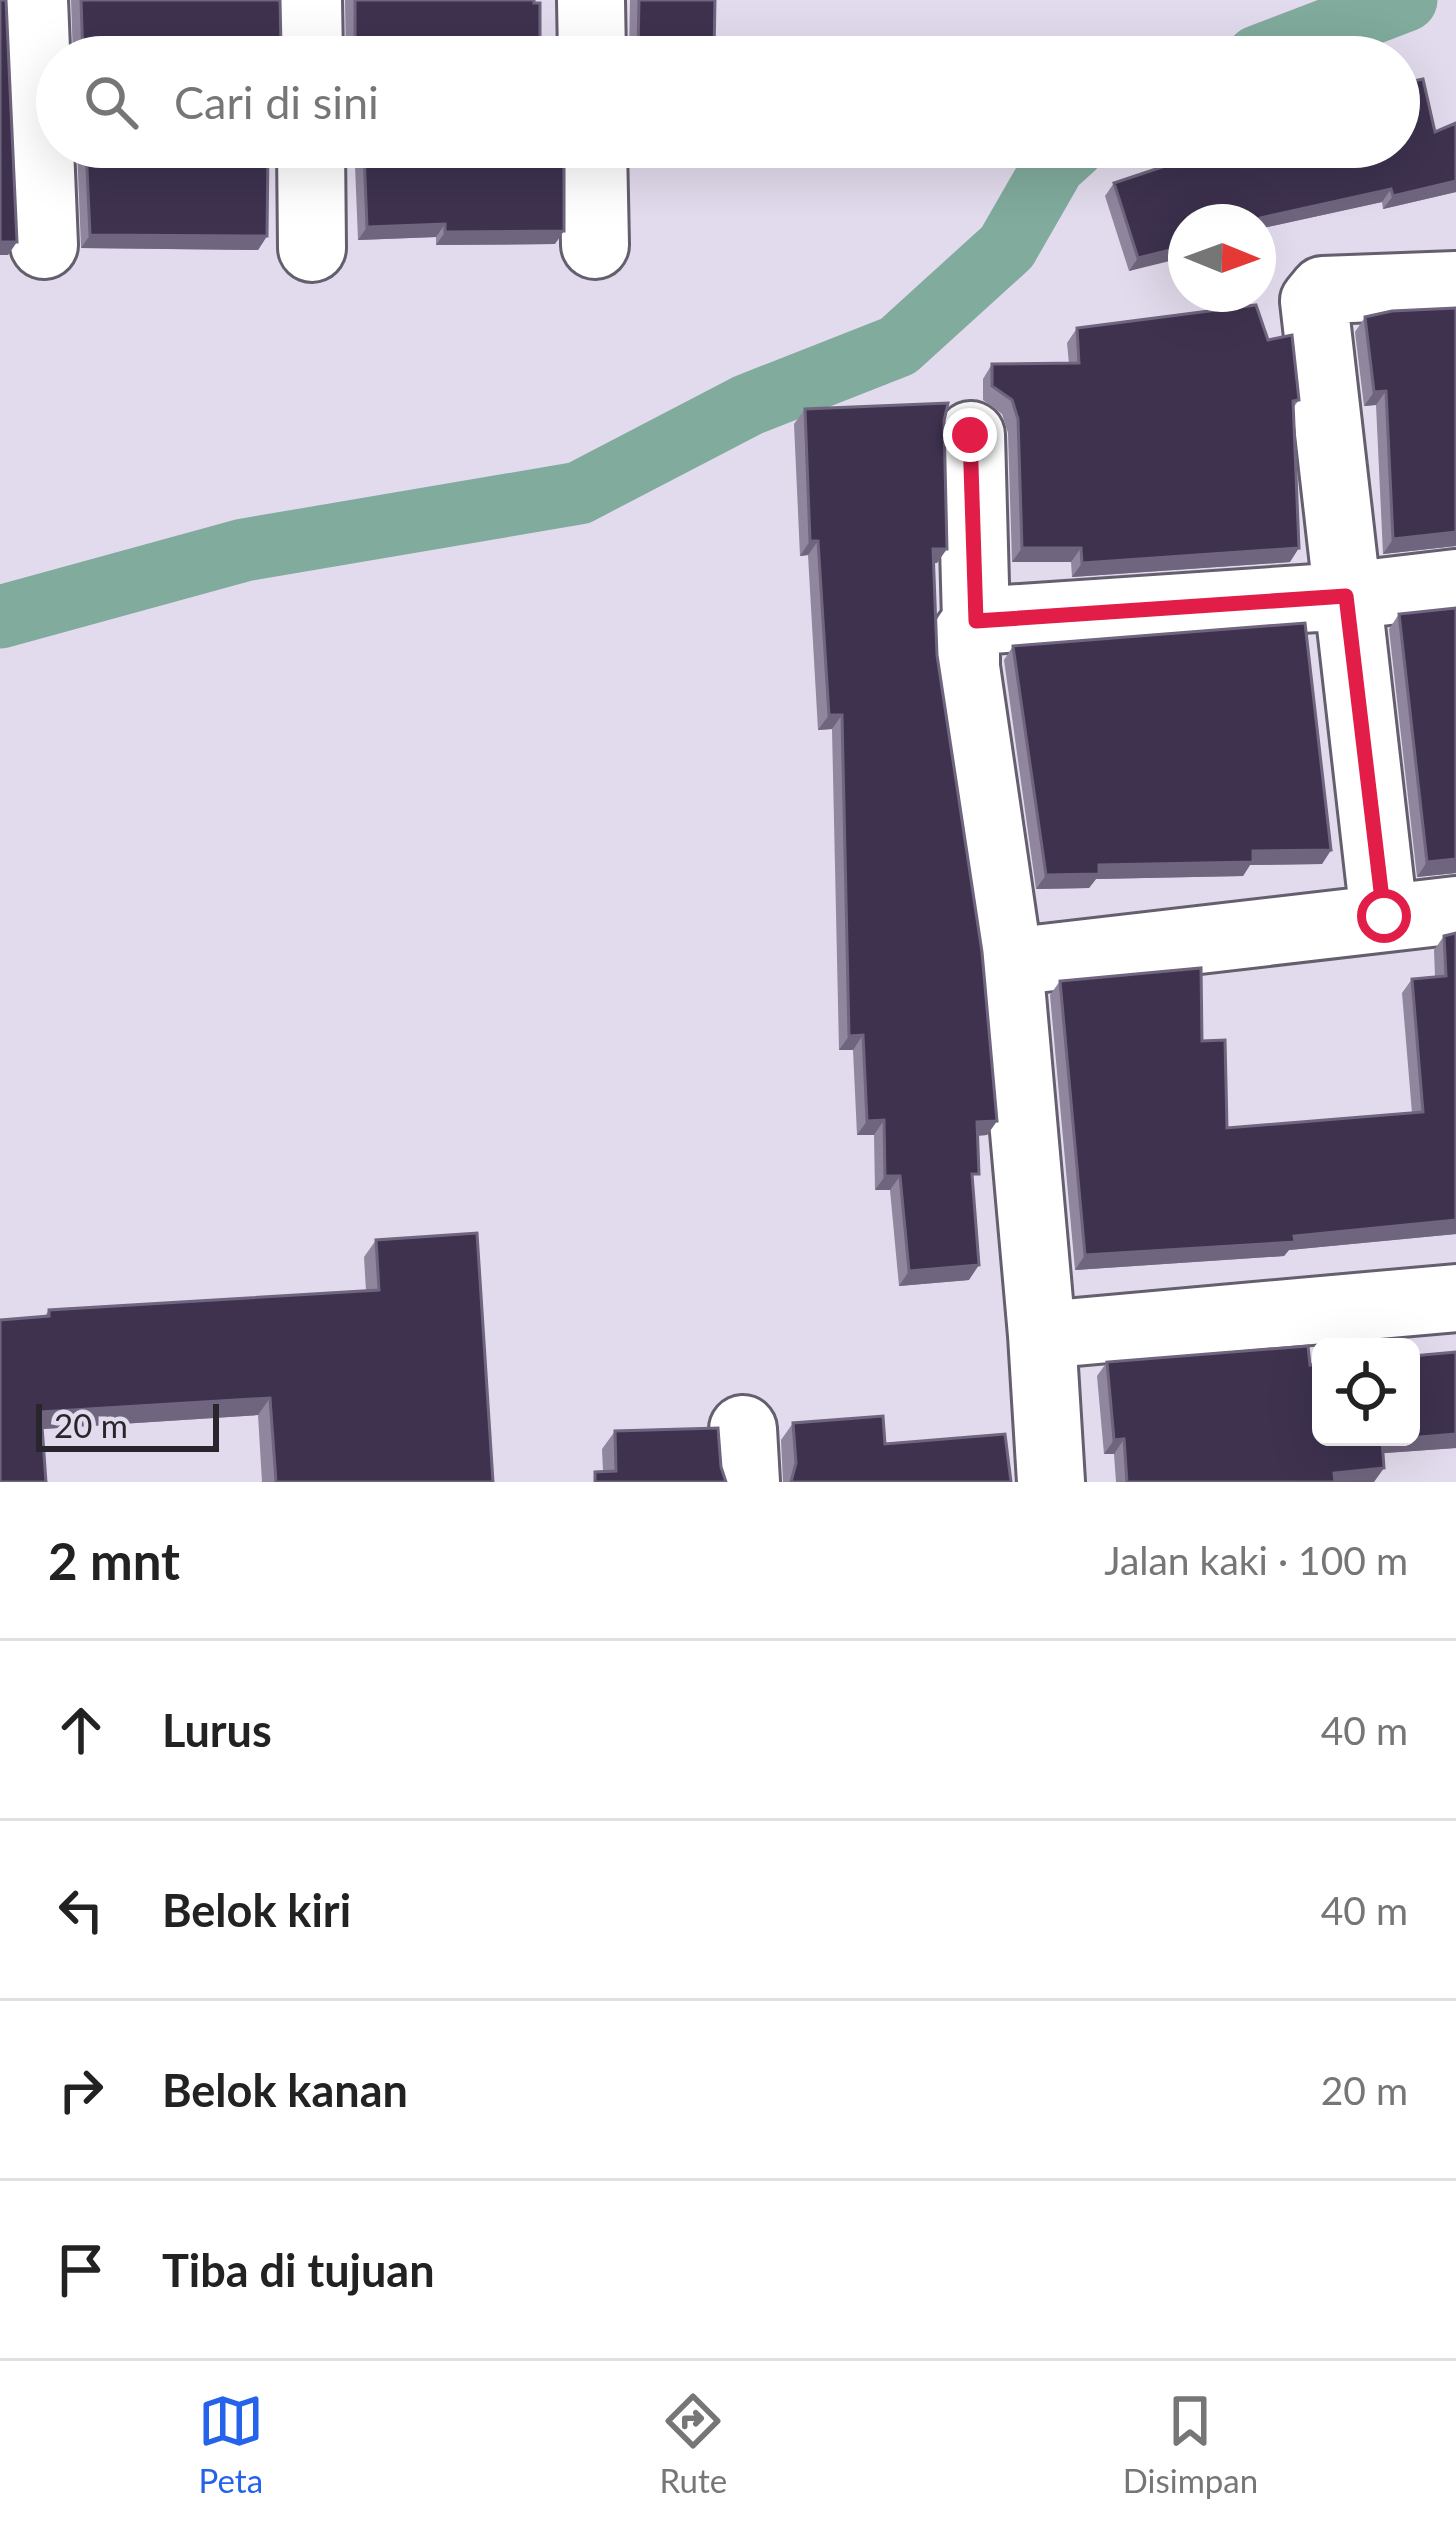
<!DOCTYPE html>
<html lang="id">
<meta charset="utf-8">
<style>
:root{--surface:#fff;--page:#f2f2f2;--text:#222;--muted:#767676;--line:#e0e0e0;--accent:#2563eb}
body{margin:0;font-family:Lato,sans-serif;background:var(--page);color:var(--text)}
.controls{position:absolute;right:36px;bottom:36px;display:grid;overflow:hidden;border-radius:18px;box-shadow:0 12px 48px #0002}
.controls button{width:108px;height:108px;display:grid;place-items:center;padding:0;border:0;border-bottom:3px solid var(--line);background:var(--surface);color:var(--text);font:60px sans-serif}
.compass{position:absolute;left:1168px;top:204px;width:108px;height:108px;border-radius:50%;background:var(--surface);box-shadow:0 12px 48px #0002;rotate:91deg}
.scale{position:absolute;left:36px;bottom:30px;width:183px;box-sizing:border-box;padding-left:12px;border:6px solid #28252c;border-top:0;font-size:33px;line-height:42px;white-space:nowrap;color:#28252c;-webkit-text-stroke:9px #e2dbed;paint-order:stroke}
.stop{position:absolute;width:36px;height:36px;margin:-27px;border:9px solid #e11d48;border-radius:50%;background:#fff}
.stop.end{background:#e11d48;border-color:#fff;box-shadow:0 3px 12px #0008}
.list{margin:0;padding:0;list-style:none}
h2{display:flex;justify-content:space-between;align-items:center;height:156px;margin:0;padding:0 48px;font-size:51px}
h2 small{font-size:39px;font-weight:400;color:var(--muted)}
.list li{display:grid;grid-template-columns:78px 1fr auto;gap:36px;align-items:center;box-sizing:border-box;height:180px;padding:0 48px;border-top:3px solid var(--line)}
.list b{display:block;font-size:45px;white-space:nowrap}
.list em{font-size:39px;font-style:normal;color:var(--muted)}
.icon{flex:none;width:66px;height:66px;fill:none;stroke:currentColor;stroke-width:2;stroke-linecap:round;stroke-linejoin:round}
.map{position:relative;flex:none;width:1456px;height:1482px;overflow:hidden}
.search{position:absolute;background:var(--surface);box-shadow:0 12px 48px #0002;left:36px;right:36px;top:36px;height:132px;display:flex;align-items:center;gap:30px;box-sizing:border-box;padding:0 42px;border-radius:66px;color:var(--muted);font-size:45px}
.sheet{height:876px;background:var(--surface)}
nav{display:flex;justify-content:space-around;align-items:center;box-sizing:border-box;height:168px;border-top:3px solid var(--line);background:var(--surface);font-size:33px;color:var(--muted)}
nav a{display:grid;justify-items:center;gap:6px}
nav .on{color:var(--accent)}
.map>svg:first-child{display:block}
</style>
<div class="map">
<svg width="1456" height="1482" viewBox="0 0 1456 1482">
<rect width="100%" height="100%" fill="#e2dbed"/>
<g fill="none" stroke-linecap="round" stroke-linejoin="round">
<path stroke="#80ab9d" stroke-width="63" d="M 1257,57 L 1406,0
M 0,617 L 244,550 L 579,493 L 748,405 L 898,346 L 1007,247 L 1054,165 L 1074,147"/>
<g stroke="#645e6d" stroke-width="72">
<path id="minor" d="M 34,0 L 44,245
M 308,0 L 309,57
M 591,0 L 592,57
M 311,147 L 312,248
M 593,147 L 595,245
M 971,435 L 976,621
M 1384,916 L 1314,301 L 1323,290 L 1456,285
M 1009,962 L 966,667 L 966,635 L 976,621 L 1346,596 L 1456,583
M 1042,1335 L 1456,1298
M 743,1429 L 746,1482
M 1051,1482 L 1042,1335 L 1009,962 L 1456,910"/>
</g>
<use href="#minor" stroke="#fff" stroke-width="66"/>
</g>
<path fill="#90869e" d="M 71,0 L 280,0 L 281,46 L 284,57 L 73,57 Z
M 345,0 L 534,0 L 540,57 L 346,57 Z
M 630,0 L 715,0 L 709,57 L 629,57 Z
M 1456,123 L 1456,192 L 1383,209 L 1382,202 L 1263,228 L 1129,271 L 1105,196 L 1114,183 L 1435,132 Z
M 77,147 L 283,147 L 274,163 L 268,163 L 267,236 L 258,250 L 81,248 Z
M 346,147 L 564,147 L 555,244 L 436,245 L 436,237 L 358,240 L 355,165 L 349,165 Z
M 1456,308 L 1456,546 L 1383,554 L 1376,405 L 1364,406 L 1355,332 L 1365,317 Z
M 1077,328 L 1268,340 L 1299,400 L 1293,408 L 1290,562 L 1072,577 L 1071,562 L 1012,562 L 1008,433 L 1002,414 L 983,400 L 983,379 L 992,364 L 1069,364 L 1067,343 Z
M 805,409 L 944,421 L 937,563 L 933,563 L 937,655 L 997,1121 L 987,1135 L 978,1136 L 972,1183 L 969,1280 L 899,1286 L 890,1190 L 875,1190 L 874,1135 L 857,1135 L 853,1050 L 839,1050 L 832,729 L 818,730 L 808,555 L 800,556 L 794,424 Z
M 1456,608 L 1456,873 L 1417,877 L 1389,629 L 1399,614 Z
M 1013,646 L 1331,850 L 1322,864 L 1250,865 L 1243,876 L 1096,879 L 1089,888 L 1036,889 L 1004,660 Z
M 1444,936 L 1456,1234 L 1289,1250 L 1284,1256 L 1075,1270 L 1050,995 L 1060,981 L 1202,1041 L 1227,1128 L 1412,1113 L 1402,993 L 1412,979 L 1435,977 L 1434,950 Z
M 376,1240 L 493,1482 L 262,1482 L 258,1415 L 42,1429 L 0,1482 L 45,1316 L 49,1310 L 366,1291 L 364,1257 Z
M 1107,1362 L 1310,1365 L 1456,1448 L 1383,1453 L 1374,1482 L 1116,1482 L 1114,1454 L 1104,1454 L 1097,1376 Z
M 793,1423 L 885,1444 L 1011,1482 L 783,1482 L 781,1440 Z
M 615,1431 L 721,1467 L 603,1471 L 602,1449 Z"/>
<path fill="#6f657e" d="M 638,49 L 714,50 L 709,57 L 632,57 Z
M 268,149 L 283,150 L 274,163 L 259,162 Z
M 358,152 L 364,152 L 355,165 L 349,165 Z
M 1456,181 L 1456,192 L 1383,209 L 1393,196 Z
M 1391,189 L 1382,202 L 1263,228 L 1258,235 L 1258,222 L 1260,218 Z
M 445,224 L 436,237 L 358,240 L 367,227 Z
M 564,231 L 555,244 L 436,245 L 445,232 Z
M 90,235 L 267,236 L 258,250 L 81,248 Z
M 0,242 L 17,242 L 8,255 L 0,255 Z
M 1186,246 L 1186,257 L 1129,271 L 1138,258 Z
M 1386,391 L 1376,405 L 1364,406 L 1374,392 Z
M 1456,532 L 1456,546 L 1383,554 L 1393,539 Z
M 810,541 L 818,541 L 808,555 L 800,556 Z
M 1022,548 L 1081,548 L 1071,562 L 1012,562 Z
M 1299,548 L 1290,562 L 1072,577 L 1082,563 Z
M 933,549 L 947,549 L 937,563 L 922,564 Z
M 829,715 L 842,715 L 832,729 L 818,730 Z
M 1331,850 L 1322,864 L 1250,865 L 1243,876 L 1096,879 L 1089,888 L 1036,889 L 1046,875 L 1099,865 L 1253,851 Z
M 1456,859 L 1456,873 L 1417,877 L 1427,862 Z
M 863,1035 L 853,1050 L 839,1050 L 849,1036 Z
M 884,1120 L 874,1135 L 857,1135 L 867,1121 Z
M 997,1121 L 987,1135 L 967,1136 L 977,1122 Z
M 885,1176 L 900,1176 L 890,1190 L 875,1190 Z
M 1456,1220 L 1456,1234 L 1289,1250 L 1284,1256 L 1075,1270 L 1085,1255 Z
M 979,1265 L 969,1280 L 899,1286 L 909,1271 Z
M 270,1398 L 258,1415 L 28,1430 L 41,1412 Z
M 1456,1434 L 1456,1448 L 1372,1454 L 1382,1440 Z
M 1124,1439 L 1114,1454 L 1104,1454 L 1114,1440 Z
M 1384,1468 L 1374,1482 L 1328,1482 L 1334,1473 Z"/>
<path fill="#3e324f" stroke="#6f657e" stroke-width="3" d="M 0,0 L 6,0 L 17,242 L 0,242 Z
M 81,0 L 280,0 L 281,46 L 284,57 L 83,57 Z
M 355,0 L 534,0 L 534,3 L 540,3 L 540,57 L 352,57 L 355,44 Z
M 639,0 L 715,0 L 714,50 L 638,49 Z
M 1423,79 L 1435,132 L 1456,123 L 1456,181 L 1393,196 L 1391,189 L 1260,218 L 1263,227 L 1258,229 L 1258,222 L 1186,222 L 1186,246 L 1138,258 L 1114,183 L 1222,147 L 1399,147 L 1399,84 Z
M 86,147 L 283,147 L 283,150 L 268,149 L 267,236 L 90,235 Z
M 357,147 L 564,147 L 564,231 L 445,232 L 445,224 L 367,227 L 364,152 L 358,152 Z
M 1256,305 L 1268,340 L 1292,335 L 1299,400 L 1293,401 L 1299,548 L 1082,563 L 1081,548 L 1022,548 L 1018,419 L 1012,400 L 992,386 L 992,364 L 1079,363 L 1077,328 Z
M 1456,308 L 1456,532 L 1393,539 L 1386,391 L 1374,392 L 1365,317 L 1392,311 Z
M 948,403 L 944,421 L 947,549 L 933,549 L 937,655 L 982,952 L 997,1121 L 977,1122 L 979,1174 L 972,1174 L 979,1265 L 909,1271 L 900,1176 L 885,1176 L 884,1120 L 867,1121 L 863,1035 L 849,1036 L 842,715 L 829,715 L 818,541 L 810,541 L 805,409 Z
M 1456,608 L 1456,859 L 1427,862 L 1399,614 Z
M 1305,623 L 1331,850 L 1253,851 L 1253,862 L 1099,865 L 1099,874 L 1046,875 L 1013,646 Z
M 1456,933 L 1456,1220 L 1294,1236 L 1295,1242 L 1085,1255 L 1060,981 L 1201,968 L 1202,1041 L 1225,1040 L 1227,1128 L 1423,1112 L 1412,979 L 1446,976 L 1444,936 Z
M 477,1233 L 493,1482 L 276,1482 L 270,1398 L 41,1412 L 46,1482 L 0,1482 L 0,1320 L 49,1316 L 49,1310 L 379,1290 L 376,1240 Z
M 1308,1346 L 1310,1365 L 1321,1364 L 1321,1437 L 1411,1437 L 1411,1356 L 1456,1352 L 1456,1434 L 1382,1440 L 1384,1468 L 1334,1473 L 1335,1482 L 1127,1482 L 1124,1439 L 1114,1440 L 1107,1362 Z
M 883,1416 L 885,1444 L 1005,1434 L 1011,1482 L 791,1482 L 796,1463 L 793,1423 Z
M 718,1428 L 721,1467 L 726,1482 L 595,1482 L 595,1472 L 616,1471 L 615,1431 Z"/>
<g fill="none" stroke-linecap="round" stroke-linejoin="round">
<path stroke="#e11d48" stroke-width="15" d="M 970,435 L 976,621 L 1346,596 L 1384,916"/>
</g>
</svg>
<div class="controls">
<button><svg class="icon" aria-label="locate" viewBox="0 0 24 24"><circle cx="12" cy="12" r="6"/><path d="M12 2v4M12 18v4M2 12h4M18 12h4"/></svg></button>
</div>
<svg class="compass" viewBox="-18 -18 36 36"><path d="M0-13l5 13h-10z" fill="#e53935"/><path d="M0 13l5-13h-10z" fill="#767676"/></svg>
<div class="scale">20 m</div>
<div class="stop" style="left:1384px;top:916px"></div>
<div class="stop end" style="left:970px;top:435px"></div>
<div class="search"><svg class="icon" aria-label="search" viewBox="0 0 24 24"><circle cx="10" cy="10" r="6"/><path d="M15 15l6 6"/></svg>Cari di sini</div>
</div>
<section class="sheet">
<h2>2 mnt<small>Jalan kaki · 100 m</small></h2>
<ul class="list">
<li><svg class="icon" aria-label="ahead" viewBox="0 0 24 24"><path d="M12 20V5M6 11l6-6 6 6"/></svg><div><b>Lurus</b></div><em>40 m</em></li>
<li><svg class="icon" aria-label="left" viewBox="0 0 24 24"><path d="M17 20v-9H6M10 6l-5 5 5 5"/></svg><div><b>Belok kiri</b></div><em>40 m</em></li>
<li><svg class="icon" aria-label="right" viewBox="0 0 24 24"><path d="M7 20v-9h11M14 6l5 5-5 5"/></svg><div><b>Belok kanan</b></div><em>20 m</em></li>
<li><svg class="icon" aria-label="arrive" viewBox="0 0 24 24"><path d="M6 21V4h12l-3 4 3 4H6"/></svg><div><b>Tiba di tujuan</b></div></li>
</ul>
</section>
<nav>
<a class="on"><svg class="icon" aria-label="map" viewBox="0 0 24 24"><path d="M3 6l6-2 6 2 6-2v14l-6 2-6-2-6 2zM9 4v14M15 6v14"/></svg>Peta</a>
<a><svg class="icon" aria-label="directions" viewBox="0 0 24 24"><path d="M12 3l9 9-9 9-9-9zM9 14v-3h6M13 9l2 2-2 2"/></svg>Rute</a>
<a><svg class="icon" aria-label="saved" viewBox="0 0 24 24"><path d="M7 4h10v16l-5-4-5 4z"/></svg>Disimpan</a>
</nav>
